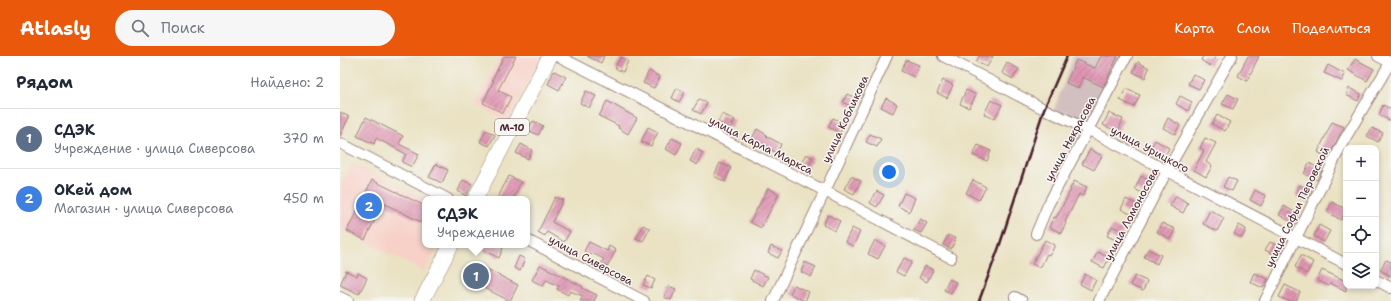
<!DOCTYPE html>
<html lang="ru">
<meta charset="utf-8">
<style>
:root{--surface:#fff;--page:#f6f6f7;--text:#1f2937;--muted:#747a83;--line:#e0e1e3;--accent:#ea580c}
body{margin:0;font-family:"Shantell Sans",sans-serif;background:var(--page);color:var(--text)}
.controls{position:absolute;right:12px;bottom:12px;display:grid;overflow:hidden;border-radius:8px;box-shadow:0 2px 6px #0003}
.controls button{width:36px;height:36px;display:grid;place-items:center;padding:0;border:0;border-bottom:1px solid var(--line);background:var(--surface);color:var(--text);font:20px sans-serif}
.you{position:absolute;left:549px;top:116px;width:14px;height:14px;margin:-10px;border:3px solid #fff;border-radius:50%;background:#1a73e8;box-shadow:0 0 0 6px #1a73e833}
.badge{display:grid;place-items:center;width:26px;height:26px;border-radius:50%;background:var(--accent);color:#fff;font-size:13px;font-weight:700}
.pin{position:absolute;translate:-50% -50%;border:2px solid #fff;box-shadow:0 1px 4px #0006}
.popup{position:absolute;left:82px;top:140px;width:108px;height:52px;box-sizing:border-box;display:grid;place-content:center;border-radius:8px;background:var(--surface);filter:drop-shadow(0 1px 3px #0005);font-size:13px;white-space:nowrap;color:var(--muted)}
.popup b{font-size:15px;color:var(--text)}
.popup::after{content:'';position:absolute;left:50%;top:100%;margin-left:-8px;border:8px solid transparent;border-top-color:var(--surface)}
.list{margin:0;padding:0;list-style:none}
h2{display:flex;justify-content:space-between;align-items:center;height:52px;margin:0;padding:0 16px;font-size:17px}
h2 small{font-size:13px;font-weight:400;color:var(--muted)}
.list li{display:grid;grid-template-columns:26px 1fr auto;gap:12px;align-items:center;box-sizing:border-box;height:60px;padding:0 16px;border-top:1px solid var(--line)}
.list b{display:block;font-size:15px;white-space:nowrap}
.list p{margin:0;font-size:13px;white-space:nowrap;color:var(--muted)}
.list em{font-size:13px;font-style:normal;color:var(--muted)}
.icon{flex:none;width:22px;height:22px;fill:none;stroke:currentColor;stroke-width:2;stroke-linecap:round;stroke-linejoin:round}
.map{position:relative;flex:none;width:1051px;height:245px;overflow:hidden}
header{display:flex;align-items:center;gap:24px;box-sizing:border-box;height:56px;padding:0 20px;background:var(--accent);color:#fff}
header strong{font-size:19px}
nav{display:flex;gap:22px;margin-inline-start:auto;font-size:14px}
.search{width:280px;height:36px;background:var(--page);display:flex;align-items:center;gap:10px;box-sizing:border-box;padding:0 14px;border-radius:22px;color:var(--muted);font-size:15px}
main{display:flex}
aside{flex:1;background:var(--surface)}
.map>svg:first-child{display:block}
</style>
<header>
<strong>Atlasly</strong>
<div class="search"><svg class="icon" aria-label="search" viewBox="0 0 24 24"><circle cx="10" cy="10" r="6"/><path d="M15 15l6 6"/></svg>Поиск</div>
<nav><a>Карта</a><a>Слои</a><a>Поделиться</a></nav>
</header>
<main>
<aside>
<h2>Рядом<small>Найдено: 2</small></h2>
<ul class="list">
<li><span class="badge" style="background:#5c6f8a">1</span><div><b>СДЭК</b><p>Учреждение · улица Сиверсова</p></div><em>370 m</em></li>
<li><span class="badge" style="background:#3f7fe0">2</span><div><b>ОКей дом</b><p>Магазин · улица Сиверсова</p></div><em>450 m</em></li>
</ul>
</aside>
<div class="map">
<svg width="1051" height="245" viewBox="0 0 1051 245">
<defs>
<pattern id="building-hatch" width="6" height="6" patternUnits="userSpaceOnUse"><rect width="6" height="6" fill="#df94b2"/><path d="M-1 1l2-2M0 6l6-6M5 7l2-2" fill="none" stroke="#b77891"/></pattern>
</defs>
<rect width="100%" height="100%" fill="#f6f6f2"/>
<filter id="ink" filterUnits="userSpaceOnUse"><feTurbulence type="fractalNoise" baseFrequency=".025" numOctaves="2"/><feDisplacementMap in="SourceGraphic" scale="8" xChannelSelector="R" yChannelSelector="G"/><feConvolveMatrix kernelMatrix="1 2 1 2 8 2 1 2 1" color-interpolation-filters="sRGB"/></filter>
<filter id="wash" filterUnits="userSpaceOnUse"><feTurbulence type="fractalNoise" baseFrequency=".012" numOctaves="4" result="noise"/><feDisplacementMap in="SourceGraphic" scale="16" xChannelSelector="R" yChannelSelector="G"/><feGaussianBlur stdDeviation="0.9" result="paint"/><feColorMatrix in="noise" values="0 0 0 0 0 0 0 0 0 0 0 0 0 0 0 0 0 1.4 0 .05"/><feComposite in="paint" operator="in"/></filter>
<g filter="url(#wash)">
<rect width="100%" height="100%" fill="#eae2c3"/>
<path fill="#f7d1c8" d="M 160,0 L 201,0 L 168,65 L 135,49 Z
M 12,107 L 85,143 L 85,189 L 98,189 L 85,216 L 0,173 L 0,131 Z"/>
<path fill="#d2bfc0" d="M 734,0 L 784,0 L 748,70 L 714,53 Z"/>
<g id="blocks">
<path fill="url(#building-hatch)" d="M 164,0 L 176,0 L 158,34 L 171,41 L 163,57 L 143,47 L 154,24 L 152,24 Z
M 247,0 L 264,0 L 261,7 Z
M 639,0 L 653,0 L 647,11 L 636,6 Z
M 761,0 L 778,0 L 763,31 L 743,21 L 738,32 L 726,27 L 736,4 L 755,12 Z
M 863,0 L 876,0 L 870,10 L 861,4 Z
M 908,0 L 919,0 L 907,25 L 898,20 Z
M 281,1 L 288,5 L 283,16 L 275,12 Z
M 1015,3 L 1034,13 L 1027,25 L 1008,14 Z
M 566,4 L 579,9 L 574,21 L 561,15 Z
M 798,6 L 809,12 L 805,22 L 793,16 Z
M 667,7 L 679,13 L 673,23 L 662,17 Z
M 988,9 L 1005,18 L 1002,25 L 984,17 Z
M 214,15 L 226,21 L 219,34 L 208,28 Z
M 309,15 L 320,21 L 314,32 L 303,27 Z
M 853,18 L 864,24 L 859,33 L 848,28 Z
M 603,24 L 613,29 L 607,42 L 597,37 Z
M 337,32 L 345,36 L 339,46 L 332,42 Z
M 1009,32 L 1021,38 L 1018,45 L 1006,39 Z
M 786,33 L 800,39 L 794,51 L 780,44 Z
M 626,34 L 636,39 L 629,52 L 620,48 Z
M 246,35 L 256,40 L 249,52 L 240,47 Z
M 507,38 L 516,42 L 512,51 L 503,46 Z
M 888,38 L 898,43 L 893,53 L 882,48 Z
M 840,40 L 852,46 L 848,55 L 836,48 Z
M 546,42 L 557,48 L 553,57 L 541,51 Z
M 359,43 L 367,47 L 361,58 L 353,54 Z
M 651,44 L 662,49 L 654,63 L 644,58 Z
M 267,45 L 297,62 L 288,78 L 278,72 L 279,70 L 259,60 Z
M 1043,49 L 1051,53 L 1051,65 L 1039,59 Z
M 0,56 L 9,61 L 0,80 Z
M 769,57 L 783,63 L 778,76 L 763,69 Z
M 382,58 L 395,64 L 391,72 L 378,66 Z
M 877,59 L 890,66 L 885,75 L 872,68 Z
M 26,61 L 63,80 L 59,88 L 79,98 L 72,111 L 62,106 L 66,98 L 36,82 L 34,88 L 17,80 Z
M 493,62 L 504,67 L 500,77 L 488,71 Z
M 828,62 L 840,69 L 835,78 L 823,72 Z
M 193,65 L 203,70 L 198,79 L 188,74 Z
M 992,66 L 1004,71 L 988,102 L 978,96 Z
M 308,71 L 318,76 L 311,90 L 301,86 Z
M 1032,72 L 1043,77 L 1038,86 L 1027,80 Z
M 417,73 L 427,79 L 426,80 L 441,88 L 437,97 L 411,84 Z
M 146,74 L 155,79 L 149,90 L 140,86 Z
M 530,78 L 541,83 L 537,91 L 526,86 Z
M 332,82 L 342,87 L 336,99 L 326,93 Z
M 865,82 L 876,87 L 866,106 L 872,110 L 866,121 L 854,114 L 864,94 L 860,92 Z
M 815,84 L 829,92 L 823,104 L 809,96 Z
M 181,88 L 192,94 L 188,103 L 176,97 Z
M 638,89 L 651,95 L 647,105 L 633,99 Z
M 356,93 L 363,97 L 357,109 L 350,105 Z
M 750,93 L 762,100 L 754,114 L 742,108 Z
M 466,98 L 473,102 L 468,111 L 461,107 Z
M 380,107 L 391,112 L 385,126 L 374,120 Z
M 969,107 L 982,114 L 977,124 L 964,118 Z
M 96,108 L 108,114 L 102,127 L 89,121 Z
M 169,120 L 181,126 L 173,143 L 157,143 Z
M 511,120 L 521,125 L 514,138 L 504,133 Z
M 801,120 L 810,125 L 804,138 L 795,133 Z
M 888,121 L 897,125 L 892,135 L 883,131 Z
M 32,124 L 85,150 L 85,168 L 43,147 L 25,184 L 7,175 Z
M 123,124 L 132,128 L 126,140 L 118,135 Z
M 633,124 L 646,131 L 639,144 L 626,137 Z
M 734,125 L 747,131 L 743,140 L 739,138 L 725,166 L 726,167 L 721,177 L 709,171 L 714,161 L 716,162 L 731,134 L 730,133 Z
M 960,129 L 972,135 L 966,145 L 955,139 Z
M 428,132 L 439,138 L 421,172 L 410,166 Z
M 915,134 L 926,140 L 921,150 L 910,144 Z
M 537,135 L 544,139 L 537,151 L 530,147 Z
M 564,137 L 575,142 L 569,156 L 558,150 Z
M 836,140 L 848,147 L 843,157 L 830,150 Z
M 215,141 L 223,144 L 212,166 L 230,176 L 224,186 L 207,176 L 205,180 L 198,176 Z
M 786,143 L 797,149 L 792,159 L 781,153 Z
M 992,146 L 1006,153 L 1001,164 L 987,156 Z
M 944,150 L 958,158 L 953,167 L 939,159 Z
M 870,154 L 884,162 L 877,175 L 863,168 Z
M 488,159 L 500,165 L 495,175 L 483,169 Z
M 580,163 L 587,167 L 581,177 L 574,174 Z
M 822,167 L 835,173 L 830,183 L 817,176 Z
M 303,169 L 310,173 L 303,185 L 296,182 Z
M 899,169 L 906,173 L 902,182 L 894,178 Z
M 979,169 L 990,175 L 984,186 L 974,180 Z
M 772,170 L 783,175 L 778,185 L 767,180 Z
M 512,172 L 520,176 L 513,190 L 505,186 Z
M 608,179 L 616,183 L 611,193 L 603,189 Z
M 535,184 L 545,190 L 538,203 L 528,198 Z
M 705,184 L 715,189 L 710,199 L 707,198 L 700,212 L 692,208 Z
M 249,186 L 267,195 L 269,190 L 276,194 L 267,211 L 261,207 L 264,203 L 252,197 L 251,199 L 244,195 Z
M 930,186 L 942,192 L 938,201 L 925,194 Z
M 145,189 L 157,189 L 163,192 L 159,202 L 143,194 Z
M 431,190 L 442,195 L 438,202 L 428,197 Z
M 808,193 L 821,199 L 817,208 L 804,201 Z
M 758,196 L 769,202 L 764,212 L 752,206 Z
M 961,199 L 973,206 L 967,218 L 955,211 Z
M 179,200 L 185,203 L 180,215 L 174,212 Z
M 564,202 L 572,206 L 564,220 L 556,216 Z
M 1046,204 L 1051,206 L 1051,220 L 1040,214 Z
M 465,206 L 476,211 L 471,221 L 461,216 Z
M 137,208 L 178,229 L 170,245 L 128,224 Z
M 200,209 L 234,226 L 243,231 L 242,232 L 257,239 L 254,245 L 240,245 L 243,240 L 230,235 L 228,239 L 217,233 L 219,230 L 206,224 L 203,230 L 192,224 Z
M 585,210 L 593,214 L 587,226 L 579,222 Z
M 414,214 L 428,221 L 423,230 L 410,223 Z
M 982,214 L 1006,225 L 1006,235 L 990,227 L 989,230 L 977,224 Z
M 6,215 L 17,220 L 18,217 L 27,222 L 19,238 L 0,229 Z
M 914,217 L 928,223 L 923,232 L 910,226 Z
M 745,218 L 756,224 L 751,234 L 740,228 Z
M 308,220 L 315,224 L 311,232 L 303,229 Z
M 795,220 L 807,225 L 803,235 L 790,229 Z
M 609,223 L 616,226 L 611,237 L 604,234 Z
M 454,229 L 469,236 L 465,245 L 450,238 Z
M 945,229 L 960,236 L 956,245 L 948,245 L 939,241 Z
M 329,230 L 336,233 L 331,244 L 324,241 Z"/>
</g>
</g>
<g filter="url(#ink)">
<use href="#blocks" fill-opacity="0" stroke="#9a8077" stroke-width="1"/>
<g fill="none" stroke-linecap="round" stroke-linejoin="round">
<g stroke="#9a8077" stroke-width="12">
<path id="minor" d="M 218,0 L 485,135 L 611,202
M 603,0 L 704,53 L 749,74 L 1006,208
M 1038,0 L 1051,7
M 0,87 L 108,143
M 696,178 L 708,149 L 787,0
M 187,184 L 304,245
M 1036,224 L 1051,232
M 0,241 L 8,245
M 675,241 L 682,245
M 433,245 L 485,135 L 547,0
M 759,245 L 827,115 L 892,0
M 925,245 L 1003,86 L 1050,7"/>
</g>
<g stroke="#9a8077" stroke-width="16">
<path id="highway" d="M 135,143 L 210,0
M 82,245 L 111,189"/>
</g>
<use href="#minor" stroke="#fff" stroke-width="10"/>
<use href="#highway" stroke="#fff" stroke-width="15"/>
<path stroke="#4a1f2b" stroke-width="2.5" d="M 639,245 L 659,191 L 704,53 L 727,0"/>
</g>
</g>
<g text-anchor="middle" stroke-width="3" stroke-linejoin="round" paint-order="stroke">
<rect fill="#f6f6f2" stroke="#7e6067" stroke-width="1" x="155" y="63" width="34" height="16" rx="3"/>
<g font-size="10" font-weight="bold" fill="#4a1f2b">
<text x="172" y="75">М-10</text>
</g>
<g font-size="11" fill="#4a1f2b" stroke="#f6f6f2">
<text transform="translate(505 63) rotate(-65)" y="4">улица Кобликова</text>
<text transform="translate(730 83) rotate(-62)" y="4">улица Некрасова</text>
<text transform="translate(421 89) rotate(27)" y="4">улица Карла Маркса</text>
<text transform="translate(810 93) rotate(28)" y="4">улица Урицкого</text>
<text transform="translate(957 151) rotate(-64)" y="4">улица Софьи Перовской</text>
<text transform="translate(791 158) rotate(-62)" y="4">улица Ломоносова</text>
<text transform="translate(251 204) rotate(28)" y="4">улица Сиверсова</text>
</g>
</g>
</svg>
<div class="controls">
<button>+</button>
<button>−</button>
<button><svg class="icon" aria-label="locate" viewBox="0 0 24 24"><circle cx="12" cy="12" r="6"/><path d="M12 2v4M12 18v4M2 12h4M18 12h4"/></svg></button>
<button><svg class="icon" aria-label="layers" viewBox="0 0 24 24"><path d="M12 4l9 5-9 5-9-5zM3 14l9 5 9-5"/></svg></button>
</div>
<div class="you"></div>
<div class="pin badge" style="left:136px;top:220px;background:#5c6f8a">1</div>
<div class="popup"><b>СДЭК</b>Учреждение</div>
<div class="pin badge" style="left:29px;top:150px;background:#3f7fe0">2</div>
</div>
</main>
